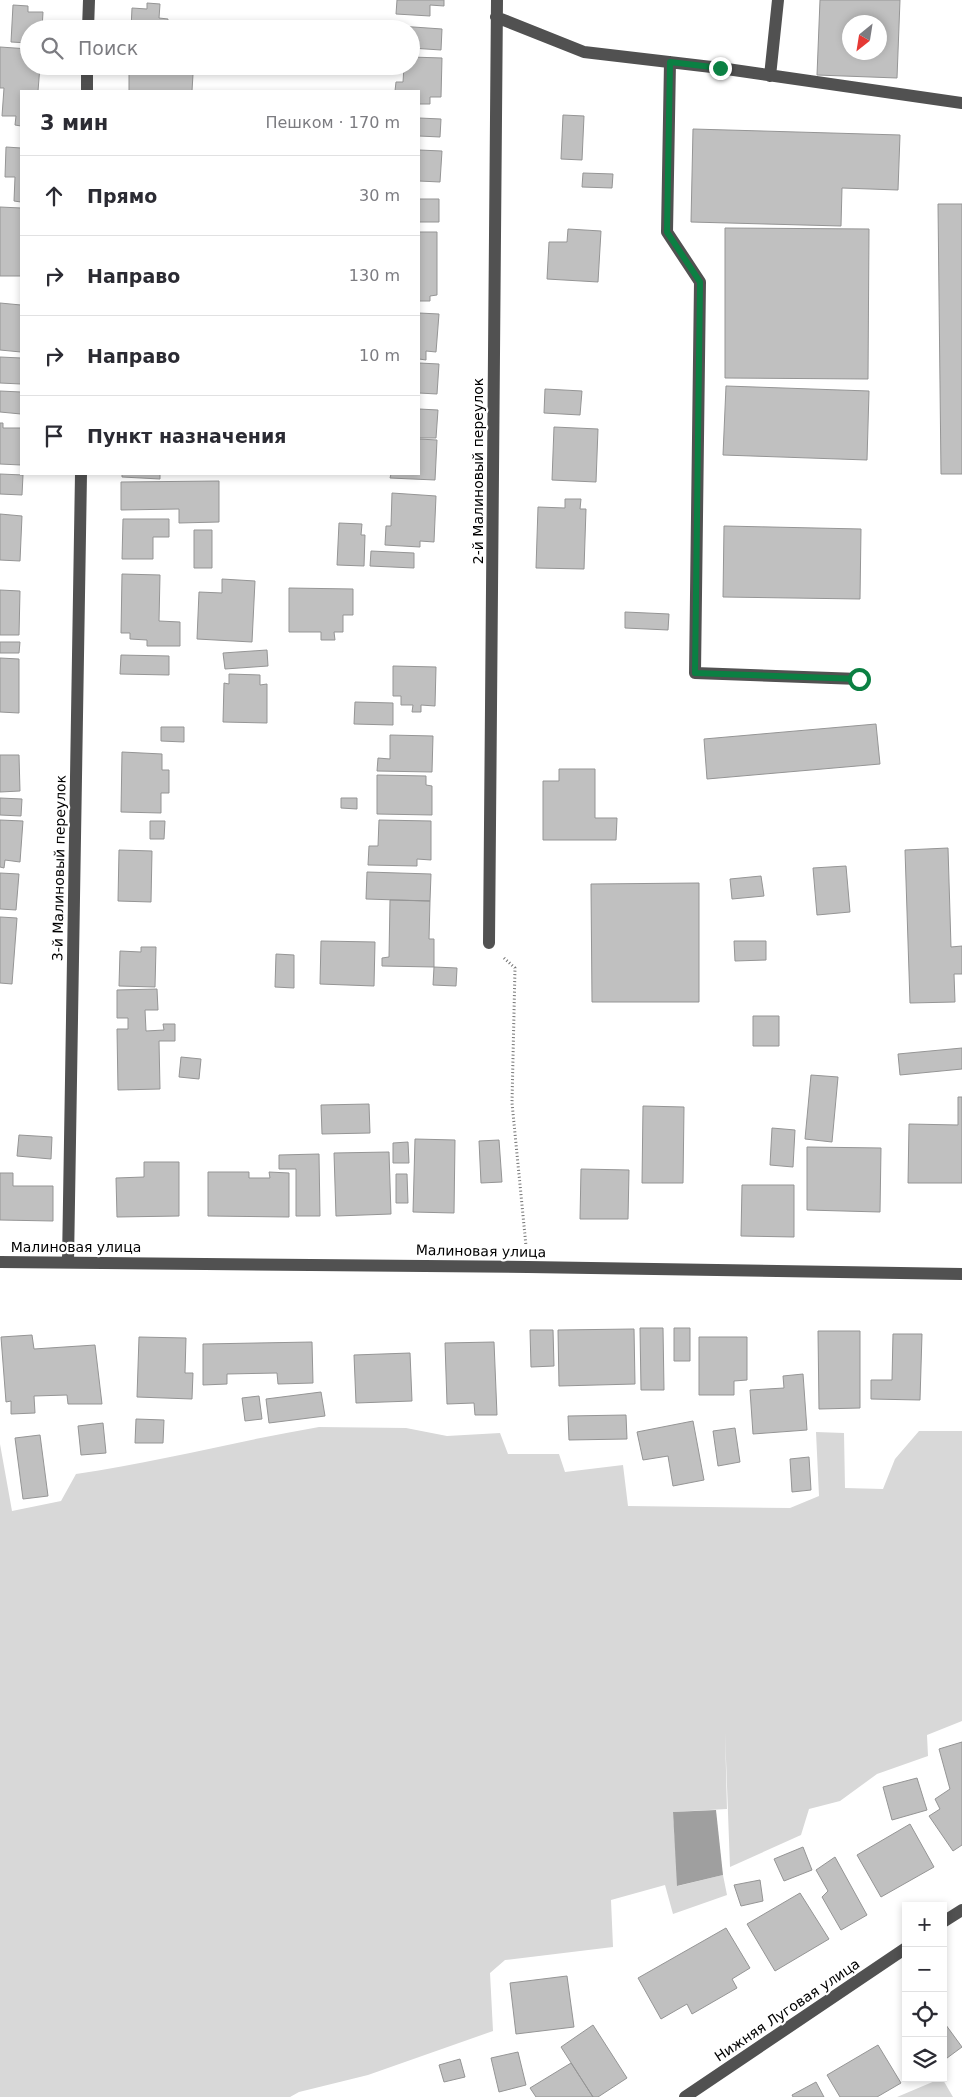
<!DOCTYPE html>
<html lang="ru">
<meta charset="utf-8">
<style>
:root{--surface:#fff;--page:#f7f7f7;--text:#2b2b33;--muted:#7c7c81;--line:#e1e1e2}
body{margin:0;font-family:"DejaVu Sans",sans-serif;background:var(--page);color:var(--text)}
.controls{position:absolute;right:15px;bottom:15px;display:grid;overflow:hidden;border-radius:0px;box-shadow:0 2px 8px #0003}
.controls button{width:45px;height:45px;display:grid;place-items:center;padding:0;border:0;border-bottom:1px solid var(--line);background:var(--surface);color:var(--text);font:25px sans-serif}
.compass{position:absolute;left:842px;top:15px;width:45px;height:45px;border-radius:50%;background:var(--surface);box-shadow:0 2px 8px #0003;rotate:210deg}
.stop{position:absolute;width:15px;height:15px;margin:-11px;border:4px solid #0b8043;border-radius:50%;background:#fff}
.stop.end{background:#0b8043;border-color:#fff;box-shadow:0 1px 5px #0008}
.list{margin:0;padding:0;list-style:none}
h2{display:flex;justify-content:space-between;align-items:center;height:65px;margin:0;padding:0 20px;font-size:21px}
h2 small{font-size:16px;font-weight:400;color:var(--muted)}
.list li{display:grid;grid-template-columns:32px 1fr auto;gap:15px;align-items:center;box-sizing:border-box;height:80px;padding:0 20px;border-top:1px solid var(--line)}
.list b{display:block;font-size:19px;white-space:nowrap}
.list em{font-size:16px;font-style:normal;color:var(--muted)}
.icon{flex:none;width:28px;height:28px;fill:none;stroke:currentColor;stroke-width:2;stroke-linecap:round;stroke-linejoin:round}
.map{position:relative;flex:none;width:962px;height:2097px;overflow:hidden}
.search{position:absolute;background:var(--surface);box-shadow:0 2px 8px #0003;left:20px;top:20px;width:400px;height:55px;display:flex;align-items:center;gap:12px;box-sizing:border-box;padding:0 18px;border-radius:28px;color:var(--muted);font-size:19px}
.panel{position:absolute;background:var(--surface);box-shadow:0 2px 8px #0003;left:20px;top:90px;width:400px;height:385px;border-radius:0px}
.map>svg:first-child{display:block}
</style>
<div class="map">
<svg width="962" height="2097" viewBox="0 0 962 2097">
<rect width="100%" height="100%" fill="#fff"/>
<path fill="#d8d8d8" d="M 319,1427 L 406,1428 L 447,1436 L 500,1433 L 508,1454 L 559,1454 L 565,1472 L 623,1465 L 628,1506 L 790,1508 L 819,1496 L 816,1432 L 844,1433 L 845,1488 L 883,1489 L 895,1459 L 919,1431 L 962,1431 L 962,1721 L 927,1735 L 928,1756 L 877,1774 L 840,1801 L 809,1809 L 801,1835 L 730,1867 L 725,1732 L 727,1809 L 673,1812 L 678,1886 L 723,1875 L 727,1895 L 673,1914 L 665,1885 L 611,1900 L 613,1947 L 505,1960 L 490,1973 L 493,2031 L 368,2075 L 299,2092 L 290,2097 L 0,2097 L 0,1444 L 12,1511 L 61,1501 L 76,1474 C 158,1462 237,1441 319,1427 Z
M 942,2078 L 953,2097 L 897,2097 Z"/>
<path fill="#9f9f9f" d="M 716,1810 L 723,1875 L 677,1886 L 673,1812 Z"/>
<path fill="#c0c0c0" stroke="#959595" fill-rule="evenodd" d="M 397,0 L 444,0 L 444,6 L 430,5 L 430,16 L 396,14 Z
M 820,0 L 900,0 L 897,78 L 817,75 ZM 850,22 L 880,22 L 880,52 L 850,52 Z
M 147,3 L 160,4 L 159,18 L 168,19 L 167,29 L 131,29 L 132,8 L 147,9 Z
M 13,5 L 28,6 L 28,12 L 43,12 L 42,29 L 29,29 L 29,43 L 11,42 Z
M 399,26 L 442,29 L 441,50 L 411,48 L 411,29 L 398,29 Z
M 0,47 L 29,49 L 29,66 L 40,66 L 38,91 L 21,91 L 21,126 L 15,125 L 16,116 L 2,116 L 4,88 L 0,88 Z
M 411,57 L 442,58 L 441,97 L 430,97 L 430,104 L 419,104 L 419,91 L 395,91 L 396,82 L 403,82 L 404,66 L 411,66 Z
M 129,66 L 171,66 L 171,74 L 193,74 L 192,91 L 129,91 Z
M 563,115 L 584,116 L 582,160 L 561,159 Z
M 419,118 L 441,119 L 440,137 L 419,136 Z
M 693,129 L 900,135 L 898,190 L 842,188 L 841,226 L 691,222 Z
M 6,147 L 21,148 L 21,202 L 14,201 L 15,177 L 5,177 Z
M 419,150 L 442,151 L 440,182 L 419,181 Z
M 583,173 L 613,174 L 612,188 L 582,187 Z
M 419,199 L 439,199 L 439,222 L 419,222 Z
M 938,204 L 962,204 L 962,474 L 941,474 Z
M 0,207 L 21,208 L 21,276 L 0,276 Z
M 725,228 L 869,229 L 868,379 L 725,378 Z
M 568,229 L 601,231 L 598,282 L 547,279 L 549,242 L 567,242 Z
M 419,232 L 437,232 L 437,295 L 430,296 L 430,301 L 419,301 Z
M 0,303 L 21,305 L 21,352 L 0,350 Z
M 419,313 L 439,314 L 436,352 L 426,351 L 426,360 L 419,359 Z
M 0,357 L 21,358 L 21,384 L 0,383 Z
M 419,363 L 439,364 L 437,394 L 419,393 Z
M 726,386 L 869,391 L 867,460 L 723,455 Z
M 545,389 L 582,391 L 580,415 L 544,413 Z
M 0,391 L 21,392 L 21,414 L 0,412 Z
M 419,409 L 438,410 L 436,438 L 419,438 Z
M 0,423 L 3,423 L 3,428 L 21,428 L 21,465 L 0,464 Z
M 554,427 L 598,429 L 596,482 L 552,480 Z
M 419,439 L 437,440 L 435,480 L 390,478 L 391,474 L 419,474 Z
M 0,474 L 23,475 L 22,495 L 0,494 Z
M 122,474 L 160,474 L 160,479 L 122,477 Z
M 219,481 L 219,522 L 179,523 L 179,509 L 121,510 L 121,482 Z
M 392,493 L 436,496 L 434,542 L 420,541 L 420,547 L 385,545 L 386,526 L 391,526 Z
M 565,499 L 581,499 L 580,509 L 586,509 L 584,569 L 536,568 L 538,507 L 565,508 Z
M 0,514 L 22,516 L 20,561 L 0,560 Z
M 123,519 L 169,519 L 169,537 L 153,537 L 153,559 L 122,559 Z
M 339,523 L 362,524 L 361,535 L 365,535 L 364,566 L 337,565 Z
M 724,526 L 861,529 L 860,599 L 723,597 Z
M 194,530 L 212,530 L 212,568 L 194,568 Z
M 371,551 L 414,553 L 414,568 L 370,566 Z
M 122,574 L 160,575 L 159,621 L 180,622 L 180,646 L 147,646 L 147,640 L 130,639 L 130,633 L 121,633 Z
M 222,579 L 255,581 L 252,642 L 197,639 L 199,592 L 222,593 Z
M 289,588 L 353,589 L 353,615 L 343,615 L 343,632 L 334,632 L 335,640 L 321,640 L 321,632 L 289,632 Z
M 0,590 L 20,591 L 19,635 L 0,635 Z
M 625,612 L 669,614 L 668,630 L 625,628 Z
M 0,642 L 20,642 L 19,653 L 0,653 Z
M 267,650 L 268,666 L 225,669 L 223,653 Z
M 121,655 L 169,656 L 169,675 L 120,674 Z
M 0,658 L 19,659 L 19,713 L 0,712 Z
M 393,666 L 436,667 L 435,706 L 421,705 L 421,712 L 412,712 L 413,705 L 401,705 L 401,696 L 393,696 Z
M 229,674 L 260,675 L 260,685 L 267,684 L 267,723 L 223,722 L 224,683 L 229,684 Z
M 355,702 L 393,703 L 393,725 L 354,724 Z
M 876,724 L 880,764 L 707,779 L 704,739 Z
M 161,727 L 184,727 L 184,742 L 161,741 Z
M 390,735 L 433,736 L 432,772 L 377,771 L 378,758 L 390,759 Z
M 122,752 L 162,754 L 162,770 L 169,770 L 169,793 L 161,793 L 161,813 L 121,812 Z
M 0,755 L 19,755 L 20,791 L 0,792 Z
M 559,769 L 595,769 L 595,818 L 617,818 L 616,840 L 543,840 L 543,781 L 559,781 Z
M 377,775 L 426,776 L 426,785 L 432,786 L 432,815 L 377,814 Z
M 0,798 L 22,799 L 21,816 L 0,815 Z
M 341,798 L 357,798 L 357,809 L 341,808 Z
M 0,820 L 23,821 L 20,862 L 5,860 L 4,868 L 0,867 Z
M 379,820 L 431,821 L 431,860 L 417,859 L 417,866 L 368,865 L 369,846 L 378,846 Z
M 150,821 L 165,821 L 164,839 L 150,839 Z
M 948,848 L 951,947 L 962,946 L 962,974 L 954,974 L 955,1002 L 910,1003 L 905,850 Z
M 119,850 L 152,851 L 151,902 L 118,901 Z
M 846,866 L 850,912 L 817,915 L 813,868 Z
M 367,872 L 431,874 L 430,901 L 366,899 Z
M 0,873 L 19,874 L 16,910 L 0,909 Z
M 761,876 L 764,896 L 732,899 L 730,879 Z
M 699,883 L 699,1002 L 592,1002 L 591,884 Z
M 390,900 L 430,901 L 429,939 L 434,939 L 434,967 L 382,966 L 382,958 L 389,957 Z
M 0,917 L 17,918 L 12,984 L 0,983 Z
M 321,941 L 375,942 L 374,986 L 320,984 Z
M 734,941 L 766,941 L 766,960 L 735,961 Z
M 141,947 L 156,947 L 155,987 L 119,986 L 120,951 L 141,952 Z
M 276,954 L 294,955 L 294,988 L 275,987 Z
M 434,967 L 457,968 L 456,986 L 433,985 Z
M 157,989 L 158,1010 L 145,1010 L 146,1031 L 164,1030 L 163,1024 L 175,1024 L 175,1041 L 159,1041 L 160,1089 L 118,1090 L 117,1029 L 128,1029 L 128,1018 L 117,1018 L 117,990 Z
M 753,1016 L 779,1016 L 779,1046 L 753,1046 Z
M 962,1048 L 962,1069 L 900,1075 L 898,1054 Z
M 181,1057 L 201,1059 L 199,1079 L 179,1077 Z
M 811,1075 L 838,1077 L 832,1142 L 805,1139 Z
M 958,1097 L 962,1097 L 962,1183 L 908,1183 L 909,1124 L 958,1125 Z
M 369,1104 L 370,1133 L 322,1134 L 321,1105 Z
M 643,1106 L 684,1107 L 683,1183 L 642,1183 Z
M 772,1128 L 795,1130 L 793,1167 L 770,1165 Z
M 19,1135 L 52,1137 L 51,1159 L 17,1156 Z
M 415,1139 L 455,1140 L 454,1213 L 413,1212 Z
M 499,1140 L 502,1182 L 481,1183 L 479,1141 Z
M 408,1142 L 409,1163 L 393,1163 L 393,1143 Z
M 807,1147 L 881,1148 L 880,1212 L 807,1210 Z
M 389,1152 L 391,1214 L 336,1216 L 334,1153 Z
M 319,1154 L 320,1216 L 296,1216 L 296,1169 L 279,1169 L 279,1155 Z
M 144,1162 L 179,1162 L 179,1216 L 117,1217 L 116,1178 L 144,1177 Z
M 581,1169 L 629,1170 L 628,1219 L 580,1219 Z
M 208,1172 L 249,1172 L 249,1178 L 270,1178 L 269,1172 L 289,1173 L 289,1217 L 208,1216 Z
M 0,1173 L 13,1173 L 13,1186 L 53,1186 L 53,1221 L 0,1220 Z
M 396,1174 L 407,1174 L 408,1203 L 396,1203 Z
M 742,1185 L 794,1185 L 794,1237 L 741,1236 Z
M 640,1328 L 663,1328 L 664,1390 L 641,1390 Z
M 674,1328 L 690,1328 L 690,1361 L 674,1361 Z
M 634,1329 L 635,1384 L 559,1386 L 558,1330 Z
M 530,1330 L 553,1330 L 554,1366 L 531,1367 Z
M 818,1331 L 860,1331 L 860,1408 L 819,1409 Z
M 893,1334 L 922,1334 L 920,1400 L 871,1399 L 871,1380 L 892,1380 Z
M 32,1335 L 34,1349 L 95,1345 L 102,1404 L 68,1404 L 67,1395 L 34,1396 L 35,1413 L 11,1414 L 11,1401 L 6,1402 L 1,1337 Z
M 139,1337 L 186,1338 L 185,1373 L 193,1373 L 192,1399 L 137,1397 Z
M 699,1337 L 747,1337 L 747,1380 L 734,1381 L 734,1395 L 699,1395 Z
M 312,1342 L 313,1383 L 278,1384 L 277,1373 L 227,1374 L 227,1384 L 203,1385 L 203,1344 Z
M 494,1342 L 497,1415 L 475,1415 L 474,1403 L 447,1404 L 445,1343 Z
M 410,1353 L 412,1401 L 356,1403 L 354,1355 Z
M 803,1374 L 807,1430 L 753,1434 L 750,1390 L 784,1388 L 783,1376 Z
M 321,1392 L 325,1416 L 269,1423 L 266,1399 Z
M 259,1396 L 262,1419 L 245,1421 L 242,1398 Z
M 626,1415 L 627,1439 L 569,1440 L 568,1416 Z
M 136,1419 L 164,1420 L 163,1443 L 135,1443 Z
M 693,1421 L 704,1480 L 673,1486 L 668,1456 L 643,1460 L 637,1432 Z
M 103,1423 L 106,1453 L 81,1455 L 78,1426 Z
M 735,1428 L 740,1462 L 718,1466 L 713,1431 Z
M 40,1435 L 48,1496 L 23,1499 L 15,1438 Z
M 809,1457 L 811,1490 L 792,1492 L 790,1459 Z
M 962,1742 L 962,1845 L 953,1851 L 929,1816 L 940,1809 L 935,1799 L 950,1789 L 939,1749 Z
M 917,1778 L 927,1810 L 892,1820 L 883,1787 Z
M 910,1824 L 934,1867 L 881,1897 L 857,1855 Z
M 803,1847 L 812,1870 L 784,1881 L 774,1859 Z
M 835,1857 L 867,1915 L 841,1930 L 822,1897 L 828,1891 L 816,1870 Z
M 760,1880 L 763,1901 L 741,1906 L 734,1885 Z
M 800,1893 L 829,1939 L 775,1971 L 747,1924 Z
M 726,1928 L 750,1968 L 732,1979 L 737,1988 L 692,2014 L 687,2004 L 661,2019 L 638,1978 Z
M 567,1976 L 574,2027 L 516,2034 L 510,1983 Z
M 943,2021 L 962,2047 L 943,2061 Z
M 593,2025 L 627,2078 L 598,2097 L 593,2097 L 561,2047 Z
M 878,2045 L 901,2083 L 877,2097 L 840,2097 L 827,2075 Z
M 518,2052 L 526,2085 L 499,2092 L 491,2058 Z
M 460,2059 L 465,2077 L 444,2082 L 439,2065 Z
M 571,2063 L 593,2097 L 536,2097 L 530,2088 Z
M 816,2082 L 824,2097 L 793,2097 L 792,2095 Z"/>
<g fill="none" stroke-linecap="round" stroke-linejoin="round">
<path stroke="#737373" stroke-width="3" stroke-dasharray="1 2.5" stroke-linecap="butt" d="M 504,958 L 515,968 L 512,1103 L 526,1246"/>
<path stroke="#515151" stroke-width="12" d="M 496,17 L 584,52 L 720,68 L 962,103
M 88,29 L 89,0
M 670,62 L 667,232 L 700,282 L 695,673 L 859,679
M 770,76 L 778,0
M 87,91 L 87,66
M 489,943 L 497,0
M 0,1262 L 528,1267 L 962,1274
M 68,1262 L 81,474
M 943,1922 L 962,1910
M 685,2097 L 906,1948"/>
</g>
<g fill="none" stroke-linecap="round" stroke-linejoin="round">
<path stroke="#0b8043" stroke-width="6" d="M 720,68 L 670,62 L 667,232 L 700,282 L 695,673 L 859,679"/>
</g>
<g text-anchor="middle" stroke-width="4.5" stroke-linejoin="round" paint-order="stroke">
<g font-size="14" fill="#000" stroke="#fff">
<text transform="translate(478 471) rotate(-90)" y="5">2-й Малиновый переулок</text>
<text transform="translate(59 868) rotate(-89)" y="5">3-й Малиновый переулок</text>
<text x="76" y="1252">Малиновая улица</text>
<text transform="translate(481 1251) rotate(1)" y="5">Малиновая улица</text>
<text transform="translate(787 2010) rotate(-34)" y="5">Нижняя Луговая улица</text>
</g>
</g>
</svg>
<div class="controls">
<button>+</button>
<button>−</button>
<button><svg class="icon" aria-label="locate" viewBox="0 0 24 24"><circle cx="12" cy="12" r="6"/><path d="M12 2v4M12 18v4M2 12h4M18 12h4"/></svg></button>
<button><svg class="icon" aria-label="layers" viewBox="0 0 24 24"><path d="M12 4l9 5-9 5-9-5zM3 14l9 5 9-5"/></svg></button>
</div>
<svg class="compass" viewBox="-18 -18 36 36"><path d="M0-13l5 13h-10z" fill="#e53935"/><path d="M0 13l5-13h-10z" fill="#7c7c81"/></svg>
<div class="stop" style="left:859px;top:679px"></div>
<div class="stop end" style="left:720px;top:68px"></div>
<div class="search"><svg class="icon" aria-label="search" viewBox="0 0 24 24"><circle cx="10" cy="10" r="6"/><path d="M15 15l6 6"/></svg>Поиск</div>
<section class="panel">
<h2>3 мин<small>Пешком · 170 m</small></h2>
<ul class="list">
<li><svg class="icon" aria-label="ahead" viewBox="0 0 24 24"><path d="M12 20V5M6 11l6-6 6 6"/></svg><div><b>Прямо</b></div><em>30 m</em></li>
<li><svg class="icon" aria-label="right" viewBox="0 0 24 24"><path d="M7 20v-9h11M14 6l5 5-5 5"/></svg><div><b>Направо</b></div><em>130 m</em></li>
<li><svg class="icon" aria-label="right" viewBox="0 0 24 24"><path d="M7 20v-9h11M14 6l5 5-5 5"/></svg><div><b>Направо</b></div><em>10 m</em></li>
<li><svg class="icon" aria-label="arrive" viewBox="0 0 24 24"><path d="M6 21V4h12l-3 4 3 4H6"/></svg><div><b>Пункт назначения</b></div></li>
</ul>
</section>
</div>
